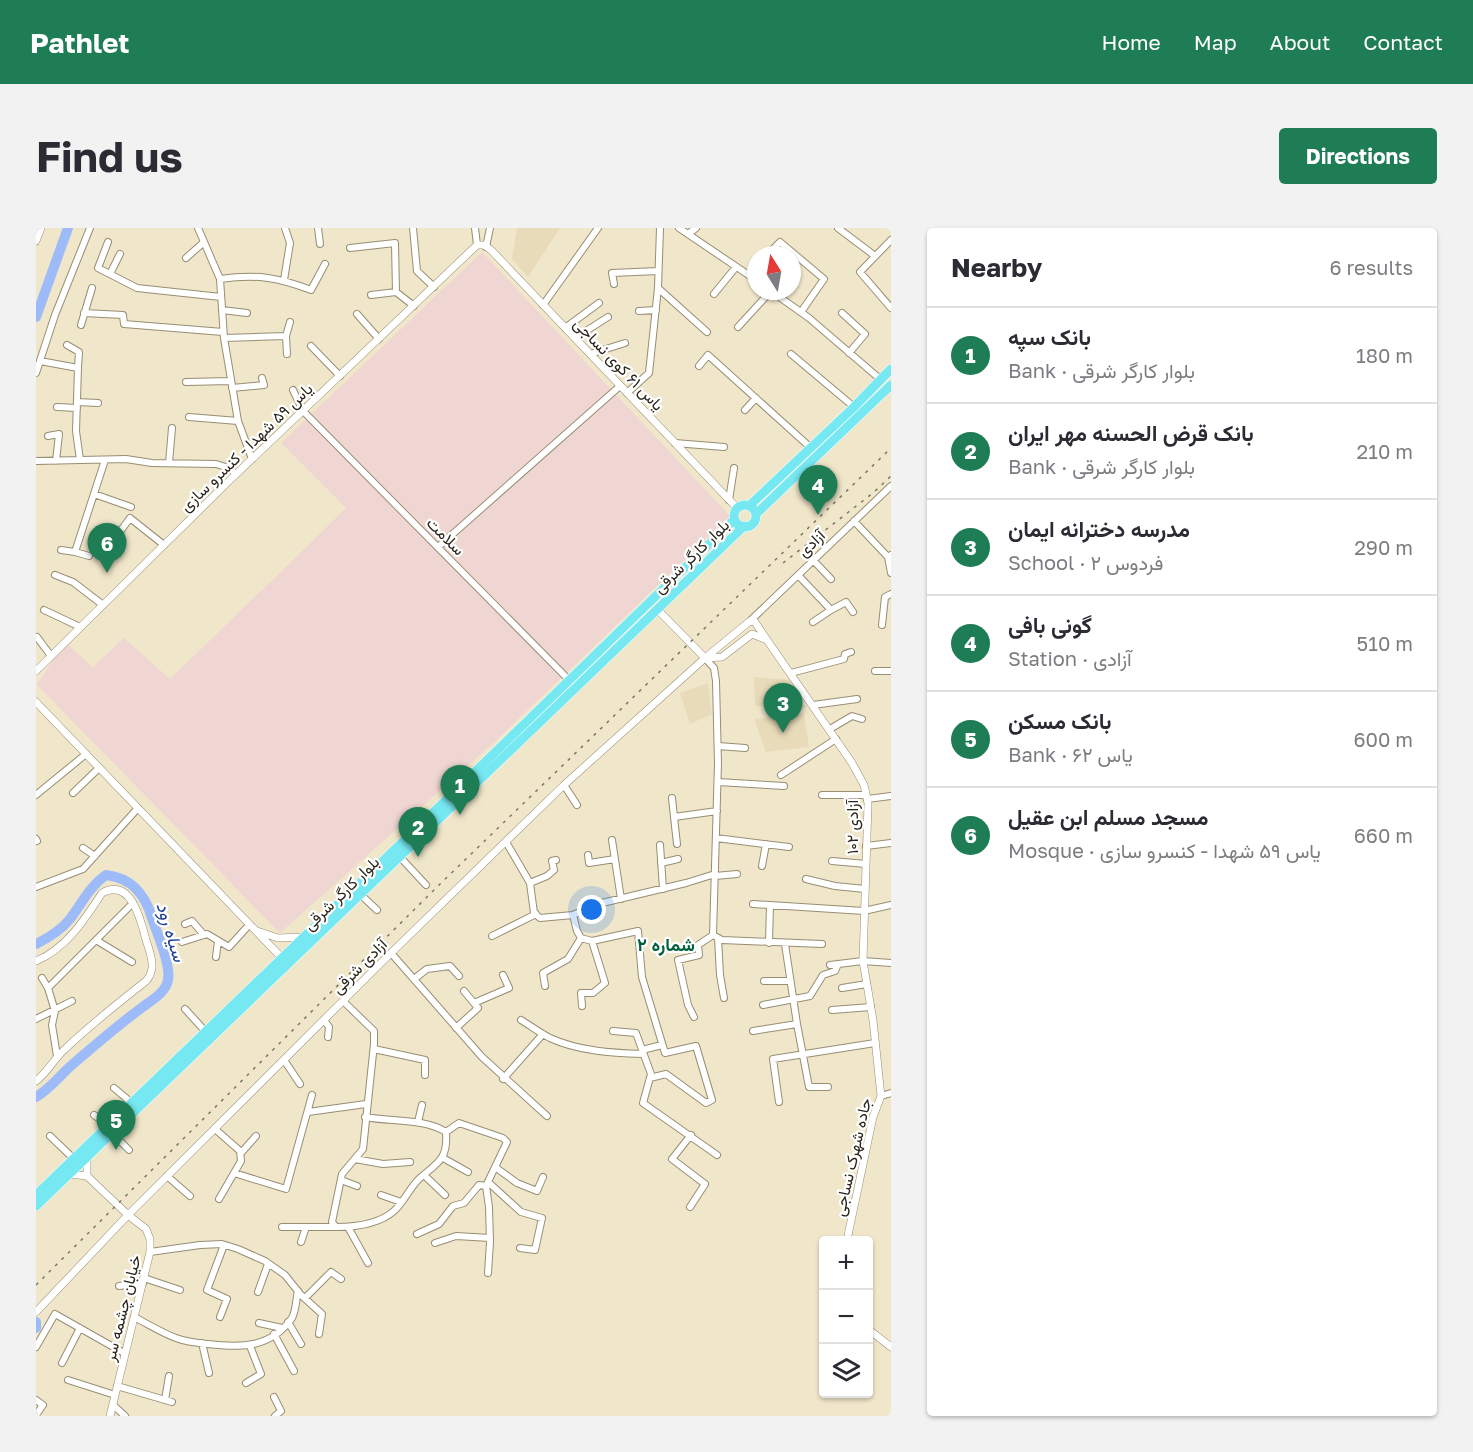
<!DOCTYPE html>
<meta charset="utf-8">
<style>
:root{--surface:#fff;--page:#f2f2f3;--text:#2b2b33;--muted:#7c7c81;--line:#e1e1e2;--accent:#1e7d54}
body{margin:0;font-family:"Golos Text",Vazirmatn,sans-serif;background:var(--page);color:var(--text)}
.controls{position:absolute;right:18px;bottom:18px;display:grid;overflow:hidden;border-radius:6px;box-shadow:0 2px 4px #0004}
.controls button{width:54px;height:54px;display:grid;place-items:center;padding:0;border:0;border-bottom:2px solid var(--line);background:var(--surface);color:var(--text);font:30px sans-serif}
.compass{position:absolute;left:711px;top:18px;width:54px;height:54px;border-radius:50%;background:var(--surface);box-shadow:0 2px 4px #0004;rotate:349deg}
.you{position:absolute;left:556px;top:682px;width:21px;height:21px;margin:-15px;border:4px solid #fff;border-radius:50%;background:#1a73e8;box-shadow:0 0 0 9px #1a73e833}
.badge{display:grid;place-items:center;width:39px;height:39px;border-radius:50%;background:var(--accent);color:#fff;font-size:20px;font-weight:700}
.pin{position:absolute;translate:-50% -50px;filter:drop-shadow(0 2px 3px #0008)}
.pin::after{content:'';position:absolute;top:32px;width:21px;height:18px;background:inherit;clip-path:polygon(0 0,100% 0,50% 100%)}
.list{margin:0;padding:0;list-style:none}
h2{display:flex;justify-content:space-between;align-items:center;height:78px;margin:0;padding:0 24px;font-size:26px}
h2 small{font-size:20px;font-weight:400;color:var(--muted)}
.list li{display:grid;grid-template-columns:39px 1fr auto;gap:18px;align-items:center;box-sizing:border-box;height:96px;padding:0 24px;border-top:2px solid var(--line)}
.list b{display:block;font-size:22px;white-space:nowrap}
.list p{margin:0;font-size:20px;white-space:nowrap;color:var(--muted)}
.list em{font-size:20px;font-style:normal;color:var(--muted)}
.icon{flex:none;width:33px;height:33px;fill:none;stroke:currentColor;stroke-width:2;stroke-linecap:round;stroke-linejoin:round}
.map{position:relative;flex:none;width:855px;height:1188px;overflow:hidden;border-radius:6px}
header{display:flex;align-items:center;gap:36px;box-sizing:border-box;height:84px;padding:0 30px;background:var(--accent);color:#fff}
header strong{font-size:28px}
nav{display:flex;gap:33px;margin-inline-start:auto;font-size:21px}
.intro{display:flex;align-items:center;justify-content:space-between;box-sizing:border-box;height:144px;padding:0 36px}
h1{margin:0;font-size:42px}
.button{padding:15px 27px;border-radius:6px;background:var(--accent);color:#fff;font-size:21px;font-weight:700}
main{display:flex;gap:36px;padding:0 36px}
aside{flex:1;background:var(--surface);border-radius:6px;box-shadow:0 2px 4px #0004}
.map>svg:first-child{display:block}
</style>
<header>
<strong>Pathlet</strong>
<nav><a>Home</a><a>Map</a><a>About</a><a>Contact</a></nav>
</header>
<div class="intro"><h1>Find us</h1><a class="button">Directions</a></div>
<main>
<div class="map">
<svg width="855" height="1188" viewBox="0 0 855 1188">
<rect width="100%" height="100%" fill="#f0e6ca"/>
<path fill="#e8dbb9" d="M 481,0 L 524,0 L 492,49 L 476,31 Z
M 718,449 L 753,452 L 770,480 L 719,478 Z
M 672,455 L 676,486 L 654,496 L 644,465 Z
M 768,486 L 773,519 L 730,524 L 718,491 Z"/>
<path fill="#f0d6d2" d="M 446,24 L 694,288 L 453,519 L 244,705 L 1,457 L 29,414 L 57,439 L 88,410 L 134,451 L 258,331 L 310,280 L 245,215 Z"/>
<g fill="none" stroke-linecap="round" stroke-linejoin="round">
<path stroke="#9dbbf9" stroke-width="10" d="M 0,89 L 32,0
M 0,716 C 12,710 26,701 34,691 C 46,675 54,658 70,647 C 96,650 109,666 116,690 C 121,706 135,736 132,752 C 130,765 114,773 104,781 C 81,798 59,817 37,836 C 24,847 15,860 0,869
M 0,1094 L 0,1100"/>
<g stroke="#978e74" stroke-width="8">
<path id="minor" d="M 162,0 L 184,51 L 188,110 L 202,193 L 216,231
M 282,0 L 284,16
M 377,0 L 381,43 L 398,59
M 439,0 L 441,17
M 643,0 L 720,52
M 802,0 L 839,28
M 652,6 L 660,0
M 855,12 L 824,44 L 855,80
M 72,14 L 62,40 L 101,60 L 185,69
M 450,19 L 454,0
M 314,20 L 359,15 L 360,64 L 378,78
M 736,22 L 744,14 L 788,51 L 765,84
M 150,30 L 168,14
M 74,46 L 84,26
M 184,51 C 220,46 241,49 275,62 L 289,36
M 248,52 L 254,15 L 249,0
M 578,56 L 576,45 L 622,43
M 622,60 L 671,104
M 735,63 L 773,90 L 844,151
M 678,66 L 700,39
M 335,67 L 360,64
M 507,77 L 562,0
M 186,82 L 211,85
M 603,83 L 620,82
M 48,85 L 87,87 L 88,96 L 187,104
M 806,85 L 829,106 L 813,125
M 321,86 L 343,111
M 45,97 L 56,60
M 702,99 L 735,63
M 529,100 L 563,75
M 250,108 L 251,126
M 188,110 L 250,108 L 254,94
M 539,110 L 572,89
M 31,117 L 43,124 L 42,140
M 275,118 L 304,148
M 554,126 L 589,115
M 755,126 L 818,179
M 4,133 L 42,140 L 40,203 L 44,232
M 663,138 L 672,127 L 775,220
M 0,145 L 19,87 L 54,0
M 150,154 L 195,153
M 196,160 L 228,157 L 226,150
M 257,162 L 267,183 L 534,453
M 591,165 L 613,145 L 622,60 L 624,0
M 41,174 L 62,175
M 21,179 L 41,180
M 709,182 L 720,170
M 153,189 L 202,193
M 12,208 L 23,206 L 20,233
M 639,215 L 688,219
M 0,233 L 90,231 L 116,235 L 180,236 L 193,240 L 200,246
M 133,235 L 136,200
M 58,266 L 95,279
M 693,272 L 698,240
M 818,293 L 852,329 L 855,327
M 86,301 L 94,290 L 128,317
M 402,319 L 584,158
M 25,322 L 39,324 L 69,232
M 39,324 L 53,328
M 852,329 L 855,345
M 777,332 L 795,351
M 19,347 L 37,354 L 67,377
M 762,347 L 795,382 L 777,394
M 8,382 L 44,399
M 793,383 L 810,374 L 817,384
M 714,393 L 855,258
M 846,397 L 849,369 L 855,366
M 1,409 L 15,428
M 669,430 L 678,440 L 680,453 L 682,535 L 677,707
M 839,443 L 855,443
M 755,445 L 808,431 L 809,426 L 815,424
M 777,477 L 821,471
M 794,501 L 816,488 L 826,491
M 682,518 L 709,520
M 745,547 L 800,511
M 682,554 L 748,558
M 528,557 L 541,577
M 37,565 L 63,540
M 0,567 L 50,526
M 786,567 L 830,567
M 636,570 L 638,589 L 681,583
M 831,571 L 855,568
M 638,589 L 641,616
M 680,610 L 753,619
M 0,611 L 1,613
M 576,612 L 585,671
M 470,614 L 494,655 L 498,685 L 504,690 L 537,687 L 562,676 L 650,655 L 679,646
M 624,617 L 627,661
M 830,618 L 855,615
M 47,620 L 59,628
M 552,627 L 553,635 L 579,631
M 364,629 L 390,657
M 796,633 L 830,636
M 625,635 L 642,631
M 726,638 L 730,616
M 679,648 L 701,646
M 770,651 L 799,658 L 829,661
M 494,655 L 511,648 L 518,642 L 516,633 L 520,632
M 0,659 L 47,641 L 102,580
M 325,667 L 341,682
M 717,676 L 828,683 L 855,677
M 537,687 L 541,703 L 545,710 L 556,713 L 602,703 L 606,749 L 629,825 L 660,818 L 676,872 L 670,875 L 630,846 L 614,850
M 149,696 L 156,693 L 168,707
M 677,707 L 686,712 L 786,716
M 456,708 L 500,686
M 682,710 L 684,747 L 688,770
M 60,712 L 96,734
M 146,714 L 171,706 L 193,719 L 213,697
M 733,715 L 734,677
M 749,716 L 761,796
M 355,725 L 446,829 L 511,888
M 180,729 L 182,713
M 794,737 L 827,733 L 855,735
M 6,750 L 12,760 L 19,783 L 16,797 L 21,828
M 378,751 L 391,741 L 414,738 L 423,748
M 728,753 L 754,753
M 509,758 L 507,745 L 532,731 L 545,710
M 12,760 L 97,675
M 806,760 L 831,756
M 307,773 L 338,803 L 338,816 L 327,921 L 306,946 L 296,994 L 300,999 C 319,999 343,996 358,983 C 368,974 374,959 384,950 C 402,934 412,932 410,904 C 388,890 355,894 329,889
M 438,775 L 473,760 L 467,747
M 727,777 L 774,768 L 787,747 L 799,743 L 802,736
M 546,778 L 545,765 L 557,765 L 569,755 L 556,713
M 149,781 L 170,804
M 796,782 L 835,779
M 658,789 L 652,777 L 642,732 L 663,727 L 662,717 L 677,707
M 0,791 L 36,773
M 288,792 L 293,799 L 292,809
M 485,792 C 495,798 504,805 514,810 C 542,823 576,825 607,826
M 420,800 L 442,780 L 428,763
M 577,803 L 600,805 L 615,846 L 607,875 L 681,927
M 717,803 L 761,796 L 773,859 L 792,859
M 338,821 L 389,832 L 389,847
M 606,822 L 626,817
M 248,832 L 264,856
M 467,851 L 507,806
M 78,860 L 96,875
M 845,868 L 855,865
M 743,874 L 737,831 L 839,815
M 272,884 L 330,876
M 58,887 L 72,897
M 382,894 L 386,877
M 179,901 L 204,923 L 205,933 L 183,971
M 410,904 L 423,895 L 467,910 L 471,914 L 450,958 L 453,979 L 454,1014 L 452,1045
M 76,905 L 93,922
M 14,908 L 38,931
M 205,925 L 220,908
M 407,930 L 432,944
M 319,931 L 347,936 L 374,934
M 459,939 L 481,955 L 501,963 L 507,949
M 198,945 L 250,961 L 276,867
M 388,947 L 409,967
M 131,948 L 154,968
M 305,952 L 321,958
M 452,954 L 485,984 L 506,990 L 499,1022 L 484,1020
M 345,967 L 365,974
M 654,979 L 669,956 L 636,931 L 655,907
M 246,999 L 300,999
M 312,999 L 332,1035
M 381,1006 L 403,996 L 417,978 L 428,975 L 443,957 L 450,958
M 265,1014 L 270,999
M 399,1015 L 420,1008 L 454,1010
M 114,1024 L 164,1017 L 186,1016 L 202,1021 L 229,1033 L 249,1047 L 265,1067 L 286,1086 L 283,1106
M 108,1050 L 144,1062
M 83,1058 L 107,1055
M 222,1064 L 232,1036
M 269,1070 L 295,1044 L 305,1051
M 98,1089 C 112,1096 126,1105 140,1110 C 150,1114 161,1115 172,1116 C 205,1120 235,1120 256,1090 C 260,1083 260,1071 262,1063
M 184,1089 L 191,1071 L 171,1062 L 188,1017
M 252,1094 L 265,1116
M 223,1095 L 246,1100
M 238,1106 L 258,1143
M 166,1115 L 173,1145
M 0,1119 L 19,1086 L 88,1125
M 26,1135 L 44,1100
M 32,1152 L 79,1167
M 210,1155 L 225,1146 L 214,1118
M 81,1158 L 136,1174
M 238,1169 L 245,1183 L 239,1188
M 0,1172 L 7,1177 L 0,1187
M 129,1172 L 133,1148
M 77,1177 L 89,1188"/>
</g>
<g stroke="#978e74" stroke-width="8">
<path id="tertiary" d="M 0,13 L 5,0
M 621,381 L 669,430
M 669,430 L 686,429 L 716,406 L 731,412
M 0,443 L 196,250 L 441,17 L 448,17 L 455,22 L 701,280
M 0,474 L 246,730
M 221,703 L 242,710 L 269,709
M 0,733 C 30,721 49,691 66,665 C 95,649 105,692 110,712 C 113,721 117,731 116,740 C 115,746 114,749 110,753 C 82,775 54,797 28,822 C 18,831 11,845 0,853
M 33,946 L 51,948 L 92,987 L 110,1001 L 114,1011 L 114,1024 L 74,1188
M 51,948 L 51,928
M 0,1084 L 92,987 L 355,725 L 528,557 L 669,430 L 714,393 L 719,394 L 731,412 L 816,535 L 828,557 L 832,575 L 827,733 L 837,792 L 845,868 L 837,889 L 811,1012
M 832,1101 L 855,1119"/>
</g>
<g stroke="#fff" stroke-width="10">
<path id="primary" d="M698 288a11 11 0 1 1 22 0a11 11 0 1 1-22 0Z
M 713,278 L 818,179 L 855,141
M 720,286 L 855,157
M 0,967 L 407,575 L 699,291
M 0,978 L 708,298"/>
</g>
<use href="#minor" stroke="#fff" stroke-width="6"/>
<use href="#tertiary" stroke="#fff" stroke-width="7"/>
<use href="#primary" stroke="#76e8f1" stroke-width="9"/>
<path stroke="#7c7664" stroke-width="1.5" stroke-dasharray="3 6" stroke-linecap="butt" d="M 747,335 L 837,265 L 855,248
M 0,1057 L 402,658 L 855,220"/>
</g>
<g text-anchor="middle" stroke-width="4.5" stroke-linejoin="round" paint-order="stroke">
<g font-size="16" fill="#29251b" stroke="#fff">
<text transform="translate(583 136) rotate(46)" y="6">یاس ۶۱ کوی نساجی</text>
<text transform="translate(210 219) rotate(-44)" y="6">یاس ۵۹ شهدا - کنسرو سازی</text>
<text transform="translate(410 308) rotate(45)" y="6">سلامت</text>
<text transform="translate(775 315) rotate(-44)" y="6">آزادی</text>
<text transform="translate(655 328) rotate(-44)" y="6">بلوار کارگر شرقی</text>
<text transform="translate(816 599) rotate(-90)" y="6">آزادی ۱۰۲</text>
<text transform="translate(305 665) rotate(-44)" y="6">بلوار کارگر شرقی</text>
<text transform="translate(323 738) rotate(-45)" y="6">آزادی شرقی</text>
<text transform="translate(816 929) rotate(-77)" y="6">جاده شهرک نساجی</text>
<text transform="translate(86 1080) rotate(-76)" y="6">خیابان چشمه سر</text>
</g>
<g font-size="18" font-style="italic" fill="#1e3f96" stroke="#fff">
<text transform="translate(135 704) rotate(73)" y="6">سیاه رود</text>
</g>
<g font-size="18" font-weight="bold" fill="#00613d" stroke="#fff">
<text x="630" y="723">شماره ۲</text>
</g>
</g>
</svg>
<div class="controls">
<button>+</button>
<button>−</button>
<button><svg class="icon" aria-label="layers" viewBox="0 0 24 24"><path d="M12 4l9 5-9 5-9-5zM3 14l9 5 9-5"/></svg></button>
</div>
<svg class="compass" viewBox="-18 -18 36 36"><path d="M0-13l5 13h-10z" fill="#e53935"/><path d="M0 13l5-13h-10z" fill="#7c7c81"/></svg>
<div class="you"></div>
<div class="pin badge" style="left:424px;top:587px">1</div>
<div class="pin badge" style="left:382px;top:629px">2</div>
<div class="pin badge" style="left:747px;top:505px">3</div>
<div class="pin badge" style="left:782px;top:287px">4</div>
<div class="pin badge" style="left:80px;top:922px">5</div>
<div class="pin badge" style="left:71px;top:345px">6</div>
</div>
<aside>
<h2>Nearby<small>6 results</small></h2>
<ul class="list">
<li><span class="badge">1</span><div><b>بانک سپه</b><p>Bank · بلوار کارگر شرقی</p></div><em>180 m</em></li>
<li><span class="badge">2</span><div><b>بانک قرض الحسنه مهر ایران</b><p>Bank · بلوار کارگر شرقی</p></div><em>210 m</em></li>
<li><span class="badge">3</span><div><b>مدرسه دخترانه ایمان</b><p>School · فردوس ۲</p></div><em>290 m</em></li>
<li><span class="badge">4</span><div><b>گونی بافی</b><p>Station · آزادی</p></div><em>510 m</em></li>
<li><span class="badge">5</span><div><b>بانک مسکن</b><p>Bank · یاس ۶۲</p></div><em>600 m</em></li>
<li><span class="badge">6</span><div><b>مسجد مسلم ابن عقیل</b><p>Mosque · یاس ۵۹ شهدا - کنسرو سازی</p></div><em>660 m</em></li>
</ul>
</aside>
</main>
